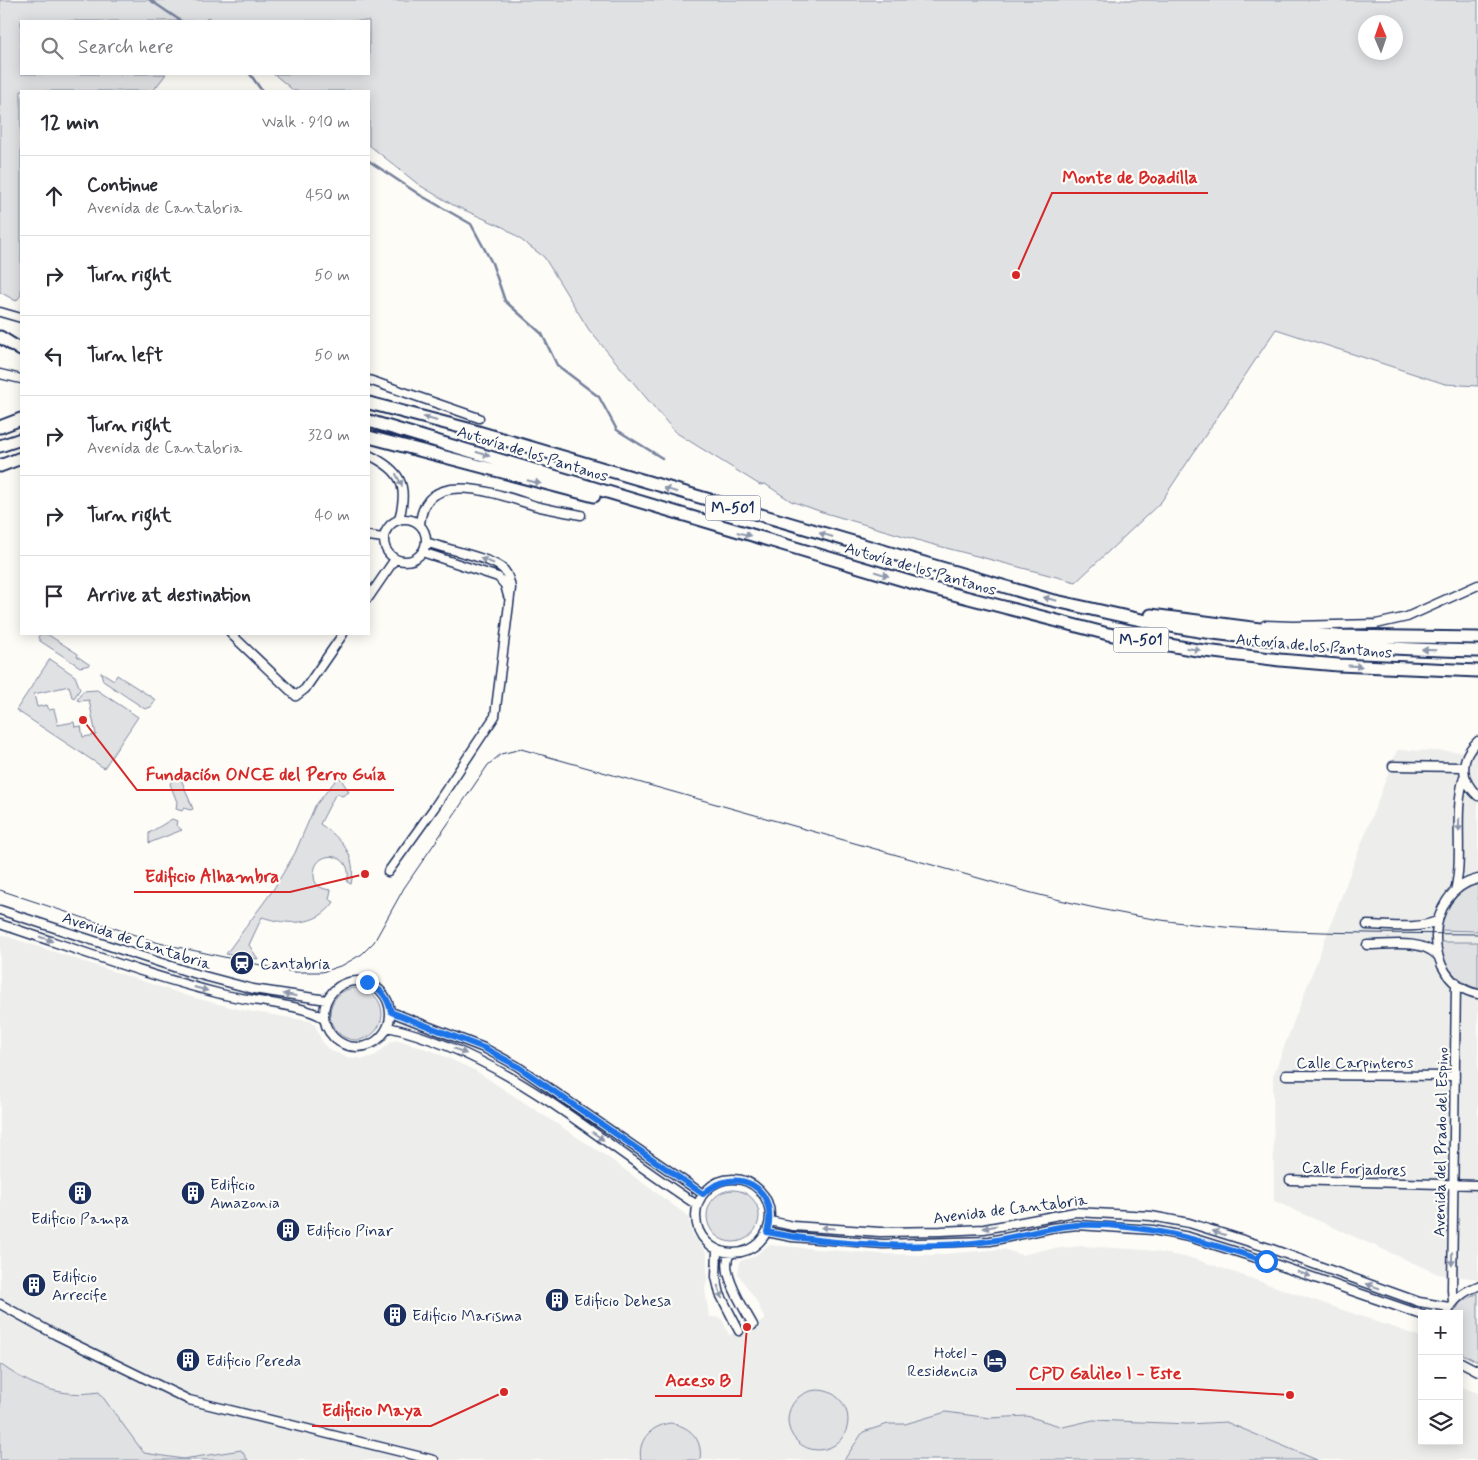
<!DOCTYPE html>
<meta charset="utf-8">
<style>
:root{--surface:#fff;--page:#f7f7f7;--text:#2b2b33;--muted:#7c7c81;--line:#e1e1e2}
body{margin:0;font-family:Mynerve,sans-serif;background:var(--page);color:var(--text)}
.controls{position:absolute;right:15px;bottom:15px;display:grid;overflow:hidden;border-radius:0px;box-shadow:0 2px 12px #0003}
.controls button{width:45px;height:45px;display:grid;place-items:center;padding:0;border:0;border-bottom:1px solid var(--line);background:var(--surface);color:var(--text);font:25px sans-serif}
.compass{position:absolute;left:1358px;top:15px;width:45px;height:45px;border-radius:50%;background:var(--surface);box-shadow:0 2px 12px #0003;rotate:358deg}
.stop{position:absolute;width:15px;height:15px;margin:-11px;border:4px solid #1a73e8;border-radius:50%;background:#fff}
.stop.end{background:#1a73e8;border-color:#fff;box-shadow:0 1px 5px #0008}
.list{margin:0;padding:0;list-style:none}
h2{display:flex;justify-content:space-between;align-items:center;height:65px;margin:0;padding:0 20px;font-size:21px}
h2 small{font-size:16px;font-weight:400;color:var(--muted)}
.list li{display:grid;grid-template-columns:32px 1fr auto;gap:15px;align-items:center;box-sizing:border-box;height:80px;padding:0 20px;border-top:1px solid var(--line)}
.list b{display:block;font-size:19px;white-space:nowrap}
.list p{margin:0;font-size:16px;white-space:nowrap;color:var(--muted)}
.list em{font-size:16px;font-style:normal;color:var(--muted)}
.icon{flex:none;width:28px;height:28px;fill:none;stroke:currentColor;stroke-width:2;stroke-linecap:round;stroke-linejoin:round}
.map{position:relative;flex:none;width:1478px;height:1460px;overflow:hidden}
.search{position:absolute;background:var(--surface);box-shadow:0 2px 12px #0003;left:20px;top:20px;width:350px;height:55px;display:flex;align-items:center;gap:12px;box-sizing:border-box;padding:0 18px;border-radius:0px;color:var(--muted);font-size:19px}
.panel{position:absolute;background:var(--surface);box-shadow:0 2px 12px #0003;left:20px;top:90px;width:350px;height:545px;border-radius:0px}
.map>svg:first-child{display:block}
</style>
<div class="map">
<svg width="1478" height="1460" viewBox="0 0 1478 1460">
<rect width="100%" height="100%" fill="#fdfcf7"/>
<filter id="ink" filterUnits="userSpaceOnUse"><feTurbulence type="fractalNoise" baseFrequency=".02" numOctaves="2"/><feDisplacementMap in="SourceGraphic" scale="10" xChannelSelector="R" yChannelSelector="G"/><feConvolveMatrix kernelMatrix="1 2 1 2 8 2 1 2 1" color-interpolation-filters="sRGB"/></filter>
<g filter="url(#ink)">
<path fill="#edeeec" d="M 1397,750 L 1478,752 L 1478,1279 L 1438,1274 L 1274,1201 L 1273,1076 Z
M 0,934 L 188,996 L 242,1010 L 311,1021 L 315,1025 L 322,1041 L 328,1049 L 346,1057 L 364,1059 L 376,1055 L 392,1041 L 399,1040 L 435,1052 L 476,1071 L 609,1158 L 688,1216 L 693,1235 L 707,1253 L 707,1281 L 705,1289 L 709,1316 L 722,1319 L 729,1335 L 765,1320 L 757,1302 L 738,1274 L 740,1261 L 753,1257 L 769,1245 L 880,1254 L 931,1255 L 1003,1249 L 1022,1255 L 1042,1250 L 1082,1246 L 1147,1250 L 1195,1259 L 1421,1337 L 1422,1441 L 1459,1441 L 1459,1386 L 1478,1393 L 1478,1460 L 0,1460 Z"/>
<path fill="#e0e1e3" stroke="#7e88a0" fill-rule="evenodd" d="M 0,0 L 1478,0 L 1478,386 L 1445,384 L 1276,329 L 1161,502 L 1076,582 L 931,544 L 822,512 L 791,501 L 765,484 L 760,485 L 675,432 L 589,330 L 544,257 L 505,228 L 453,205 L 419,185 L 369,145 L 369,91 L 294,91 L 274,74 L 369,74 L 369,21 L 213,21 L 208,17 L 205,21 L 21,21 L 21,74 L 166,74 L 153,91 L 21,91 L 21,295 L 16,301 L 0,292 ZM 1366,22 L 1396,22 L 1396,52 L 1366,52 Z
M 40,634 L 47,634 L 78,654 L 77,656 L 90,665 L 80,667 L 40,641 L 38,637 Z
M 50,659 L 75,676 L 80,689 L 74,698 L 72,697 L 69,686 L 34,694 L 37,707 L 47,705 L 49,710 L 54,709 L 58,725 L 74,722 L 75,727 L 81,726 L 83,737 L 96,735 L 89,700 L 80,701 L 77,700 L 83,691 L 97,690 L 138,717 L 104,768 L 16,710 Z
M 101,672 L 114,680 L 117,675 L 156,700 L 151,707 L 145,709 L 103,681 Z
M 179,774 L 193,809 L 190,810 L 184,808 L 182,811 L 176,809 L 177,802 L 170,784 L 174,777 Z
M 339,776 L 349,792 L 342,796 L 336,793 L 320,824 C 341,838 358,856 351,884 L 347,882 C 356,852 312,846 314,877 C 315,887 323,889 331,890 L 329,899 L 334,902 C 317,927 287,925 262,917 L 249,945 L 258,959 L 226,954 L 273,890 L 295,853 L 315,806 Z
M 172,819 L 177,821 L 176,825 L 182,830 L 149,843 L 149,833 Z
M 1478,884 L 1478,931 L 1438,930 C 1444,908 1455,892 1478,884 Z
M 1438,942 L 1478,942 L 1478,989 C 1455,981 1443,965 1438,942 Z
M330 1014a26 26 0 1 1 52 0a26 26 0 1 1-52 0Z
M707 1216a26 26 0 1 1 52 0a26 26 0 1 1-52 0Z
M 1478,1293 L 1478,1362 L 1459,1352 L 1459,1314 L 1453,1314 L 1461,1302 Z
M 0,1364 C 30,1386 61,1398 99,1392 L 144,1453 L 183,1459 L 241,1450 L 248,1460 L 0,1460 Z
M788 1420a30 30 0 1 1 60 0a30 30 0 1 1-60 0Z
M 946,1412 L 990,1418 L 1027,1416 L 1063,1427 L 1093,1420 L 1188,1424 L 1226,1422 L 1317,1460 L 844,1460 L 863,1432 L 888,1424 L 905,1424 Z
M 670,1423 C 690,1426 703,1439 700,1460 L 641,1460 C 637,1440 651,1426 670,1423 Z"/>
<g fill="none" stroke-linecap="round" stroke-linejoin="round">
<path stroke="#76819c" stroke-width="2.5" d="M 150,0 L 181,21
M 250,74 L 262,91
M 369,161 L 420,195 L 471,224 L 492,263 L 505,301 L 542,334 L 557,365 L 599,397 L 617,430 L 662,458"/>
<g stroke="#1b2f5e" stroke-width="11">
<path id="minor" d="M 0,312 L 21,318
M 0,374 L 21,379
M 369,380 L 479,418
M 369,455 C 400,470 409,484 399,519
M384 540a21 21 0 1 1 42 0a21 21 0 1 1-42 0Z
M 420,524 C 425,464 502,496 536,506 C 551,510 566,512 581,515
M 369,536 L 383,538
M 422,552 L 498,577 L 505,585 L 508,596
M 369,597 L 395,559
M 1265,625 L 1293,626 L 1376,624 L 1407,617 L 1478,585
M 231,634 L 296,696 L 305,689 L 343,634
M 1478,741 C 1460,757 1459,779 1478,796
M 1393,766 L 1463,767
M 388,872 L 434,808 L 495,716 L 511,588 C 510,581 508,575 504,570 C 493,558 444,549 426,542
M 1478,879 C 1423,891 1421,983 1478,994
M 1455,891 C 1464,854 1453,814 1464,777
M 0,910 L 189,972 L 253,989 L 327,1000
M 0,924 C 73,948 146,975 221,994 C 251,1002 299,1003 324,1018
M 1367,925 C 1389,925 1416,930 1437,921
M 1367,945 C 1389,945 1420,939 1437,955
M324 1014a33 33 0 1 1 66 0a33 33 0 1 1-66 0Z
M 391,1012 L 484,1048 L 517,1066 L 703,1194
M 388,1027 C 507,1054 598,1141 697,1205
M 1286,1075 L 1455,1076
M696 1216a37 37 0 1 1 74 0a37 37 0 1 1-74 0Z
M 1290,1180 L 1478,1185
M 770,1221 L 793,1226 L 880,1232 L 941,1231 L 984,1229 L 1075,1212 L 1151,1216 L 1189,1223 L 1269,1248 L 1419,1302 L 1449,1307
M 767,1232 L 792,1237 L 883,1244 L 990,1241 L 1051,1228 L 1077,1225 L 1153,1230 L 1189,1237 L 1266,1261 L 1422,1315
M 717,1250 L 716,1277 L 720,1294 L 739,1331
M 731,1253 C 717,1268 745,1310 753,1325
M 1453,1302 L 1452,1290 L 1456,982
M 0,1304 L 56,1335 L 189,1400 L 434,1460
M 1447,1314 C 1453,1299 1463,1292 1478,1286
M 1459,1361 L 1478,1371"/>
</g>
<g stroke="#1b2f5e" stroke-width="15">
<path id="highway" d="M 0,337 L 21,350
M 369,403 L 468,429 L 1047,599 C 1097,610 1148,623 1199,631 C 1291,644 1384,649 1478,651
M 369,421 L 930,588 L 1108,634 L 1197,650 L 1280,660 L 1338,665 L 1478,671
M 0,427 L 21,419
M 369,437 L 594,496
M 0,446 L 21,439
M 0,466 L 21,458
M 1151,615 L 1284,632 L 1338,636 L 1478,638"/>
</g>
<use href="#minor" stroke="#fdfcf7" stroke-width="8"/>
<use href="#highway" stroke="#fdfcf7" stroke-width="11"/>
<path stroke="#1b2f5e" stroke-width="1" d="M 0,890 L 159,943 L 293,972 L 322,972 L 343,965 L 362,954 L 374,942 L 404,888 L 488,765 L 501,754 L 521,749 L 1028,892 C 1082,906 1137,918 1192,924 C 1287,934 1383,933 1478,934"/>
</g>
<defs><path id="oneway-solid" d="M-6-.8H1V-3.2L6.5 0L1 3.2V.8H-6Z" transform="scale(1.25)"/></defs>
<g fill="#8c96aa">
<use href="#oneway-solid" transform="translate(430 419) rotate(-164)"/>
<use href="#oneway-solid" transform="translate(483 454) rotate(17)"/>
<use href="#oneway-solid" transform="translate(399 480) rotate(64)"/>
<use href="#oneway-solid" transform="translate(534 482) rotate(14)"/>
<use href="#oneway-solid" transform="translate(670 490) rotate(-163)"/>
<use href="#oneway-solid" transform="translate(744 534) rotate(16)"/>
<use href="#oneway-solid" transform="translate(826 535) rotate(-164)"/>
<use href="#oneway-solid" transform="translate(487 561) rotate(-161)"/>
<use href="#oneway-solid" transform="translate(882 574) rotate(17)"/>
<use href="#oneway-solid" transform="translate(1050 599) rotate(-166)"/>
<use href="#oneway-solid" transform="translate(1193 649) rotate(9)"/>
<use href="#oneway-solid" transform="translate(1429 650) rotate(-179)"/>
<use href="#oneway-solid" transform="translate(1355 666) rotate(3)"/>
<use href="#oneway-solid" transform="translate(1459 825) rotate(91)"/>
<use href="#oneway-solid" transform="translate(46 939) rotate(19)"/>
<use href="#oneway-solid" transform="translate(201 989) rotate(15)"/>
<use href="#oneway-solid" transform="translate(290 995) rotate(-170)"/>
<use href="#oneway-solid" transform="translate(460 1051) rotate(24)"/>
<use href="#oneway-solid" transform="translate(598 1136) rotate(35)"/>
<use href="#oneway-solid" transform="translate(990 1227) rotate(169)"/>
<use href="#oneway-solid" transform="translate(828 1228) rotate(-176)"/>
<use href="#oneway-solid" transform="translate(1219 1233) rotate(-163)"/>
<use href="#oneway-solid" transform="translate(1452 1259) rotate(91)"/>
<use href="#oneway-solid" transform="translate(1304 1274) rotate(19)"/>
<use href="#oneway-solid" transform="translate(1373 1286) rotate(-161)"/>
<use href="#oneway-solid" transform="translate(720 1292) rotate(71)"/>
</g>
</g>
<g fill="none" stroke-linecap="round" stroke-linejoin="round" filter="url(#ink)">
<path stroke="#1a73e8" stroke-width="6" d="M 367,982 C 381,989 388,997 391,1012 L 484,1048 L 517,1066 L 703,1194 C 736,1164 780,1187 767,1232 C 831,1245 925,1250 990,1241 C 1019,1237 1047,1227 1076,1225 C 1143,1222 1203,1241 1266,1261"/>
</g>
<defs>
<g id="station-disc" transform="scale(1.25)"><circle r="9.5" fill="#1b2f5e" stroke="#fdfcf7"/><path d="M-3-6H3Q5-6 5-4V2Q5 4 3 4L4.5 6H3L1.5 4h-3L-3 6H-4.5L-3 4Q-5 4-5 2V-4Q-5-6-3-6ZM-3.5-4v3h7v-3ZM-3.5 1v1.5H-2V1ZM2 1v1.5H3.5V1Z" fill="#fff"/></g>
<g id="building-disc" transform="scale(1.25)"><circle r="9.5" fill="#1b2f5e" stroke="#fdfcf7"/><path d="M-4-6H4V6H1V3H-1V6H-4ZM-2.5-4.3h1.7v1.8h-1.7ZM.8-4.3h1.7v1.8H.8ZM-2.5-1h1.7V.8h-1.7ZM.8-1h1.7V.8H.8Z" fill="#fff"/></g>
<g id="hotel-disc" transform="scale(1.25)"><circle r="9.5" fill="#1b2f5e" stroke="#fdfcf7"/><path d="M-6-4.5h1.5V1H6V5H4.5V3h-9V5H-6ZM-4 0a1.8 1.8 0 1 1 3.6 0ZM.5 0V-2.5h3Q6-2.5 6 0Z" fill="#fff"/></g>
</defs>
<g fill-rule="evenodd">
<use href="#station-disc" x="242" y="963"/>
<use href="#building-disc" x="80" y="1193"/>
<use href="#building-disc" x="193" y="1193"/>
<use href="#building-disc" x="288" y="1230"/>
<use href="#building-disc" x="34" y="1285"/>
<use href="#building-disc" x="557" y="1300"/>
<use href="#building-disc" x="395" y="1315"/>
<use href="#building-disc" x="188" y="1360"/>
<use href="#hotel-disc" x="995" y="1361"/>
</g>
<g text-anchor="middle" stroke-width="4.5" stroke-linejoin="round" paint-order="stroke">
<g fill="#fdfcf7" stroke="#5f6c8c" stroke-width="1">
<rect x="705.5" y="495.5" width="55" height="25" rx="4"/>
<rect x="1113.5" y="627.5" width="55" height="25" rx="4"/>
</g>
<g font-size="15" font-weight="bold" fill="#1b2f5e">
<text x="733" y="513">M-501</text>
<text x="1141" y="645">M-501</text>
</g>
<g font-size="16" fill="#1b2f5e" stroke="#fdfcf7">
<text transform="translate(533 453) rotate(17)" y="6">Autovía de los Pantanos</text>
<text transform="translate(921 568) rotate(16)" y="6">Autovía de los Pantanos</text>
<text transform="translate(1314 645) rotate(5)" y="6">Autovía de los Pantanos</text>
<text transform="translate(137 940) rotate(18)" y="6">Avenida de Cantabria</text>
<text x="1355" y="1068">Calle Carpinteros</text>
<text transform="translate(1440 1142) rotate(-89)" y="6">Avenida del Prado del Espino</text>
<text transform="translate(1354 1168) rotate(2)" y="6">Calle Forjadores</text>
<text transform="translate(1010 1208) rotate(-7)" y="6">Avenida de Cantabria</text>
</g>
<g font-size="16" fill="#1b2f5e" stroke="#fdfcf7" text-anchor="start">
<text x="260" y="969">Cantabria</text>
<text x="210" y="1190">Edificio<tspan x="210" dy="18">Amazonia</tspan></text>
<text x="80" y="1224" text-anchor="middle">Edificio Pampa</text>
<text x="306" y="1236">Edificio Pinar</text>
<text x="52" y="1282">Edificio<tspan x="52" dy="18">Arrecife</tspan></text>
<text x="574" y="1306">Edificio Dehesa</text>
<text x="412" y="1321">Edificio Marisma</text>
<text x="978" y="1358" text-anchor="end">Hotel -<tspan x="978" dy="18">Residencia</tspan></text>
<text x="206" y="1366">Edificio Pereda</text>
</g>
</g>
<path fill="none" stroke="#d62828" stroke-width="2" d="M1016 275L1052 193H1208M83 720L137 790H394M365 874L290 892H134M1290 1395L1193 1389H1016M747 1327L741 1396H655M504 1392L431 1426H312"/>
<g fill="#d62828" stroke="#fdfcf7" stroke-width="2">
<circle cx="1016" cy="275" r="5"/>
<circle cx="83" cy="720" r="5"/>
<circle cx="365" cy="874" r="5"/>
<circle cx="1290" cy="1395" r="5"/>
<circle cx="747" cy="1327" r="5"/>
<circle cx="504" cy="1392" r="5"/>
</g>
<g font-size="18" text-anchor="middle" font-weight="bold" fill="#d62828" stroke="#fdfcf7" stroke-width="4.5" stroke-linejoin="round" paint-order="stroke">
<text x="1130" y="183">Monte de Boadilla</text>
<text x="266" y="780">Fundación ONCE del Perro Guía</text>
<text x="212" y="882">Edificio Alhambra</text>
<text x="1105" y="1379">CPD Galileo I - Este</text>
<text x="698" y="1386">Acceso B</text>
<text x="372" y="1416">Edificio Maya</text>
</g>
</svg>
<div class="controls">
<button>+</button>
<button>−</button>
<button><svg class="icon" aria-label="layers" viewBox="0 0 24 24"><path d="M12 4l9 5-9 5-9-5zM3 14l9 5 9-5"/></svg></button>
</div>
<svg class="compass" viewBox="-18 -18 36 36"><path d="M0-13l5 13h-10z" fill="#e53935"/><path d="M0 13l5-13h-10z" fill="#7c7c81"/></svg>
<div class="stop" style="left:1266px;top:1261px"></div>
<div class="stop end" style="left:367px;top:982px"></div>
<div class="search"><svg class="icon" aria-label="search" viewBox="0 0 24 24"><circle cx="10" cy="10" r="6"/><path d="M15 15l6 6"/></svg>Search here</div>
<section class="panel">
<h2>12 min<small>Walk · 910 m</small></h2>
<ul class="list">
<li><svg class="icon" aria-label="ahead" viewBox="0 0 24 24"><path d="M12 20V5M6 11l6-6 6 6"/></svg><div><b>Continue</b><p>Avenida de Cantabria</p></div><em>450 m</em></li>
<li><svg class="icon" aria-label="right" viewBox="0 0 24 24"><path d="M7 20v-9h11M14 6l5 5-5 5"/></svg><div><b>Turn right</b></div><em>50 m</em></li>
<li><svg class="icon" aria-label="left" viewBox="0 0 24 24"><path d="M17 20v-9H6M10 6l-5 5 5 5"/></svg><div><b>Turn left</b></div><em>50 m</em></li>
<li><svg class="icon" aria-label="right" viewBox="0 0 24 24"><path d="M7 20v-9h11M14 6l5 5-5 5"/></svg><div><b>Turn right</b><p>Avenida de Cantabria</p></div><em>320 m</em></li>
<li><svg class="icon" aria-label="right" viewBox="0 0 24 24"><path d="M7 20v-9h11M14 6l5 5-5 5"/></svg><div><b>Turn right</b></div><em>40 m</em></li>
<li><svg class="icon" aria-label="arrive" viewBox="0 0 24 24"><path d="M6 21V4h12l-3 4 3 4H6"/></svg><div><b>Arrive at destination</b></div></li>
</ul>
</section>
</div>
